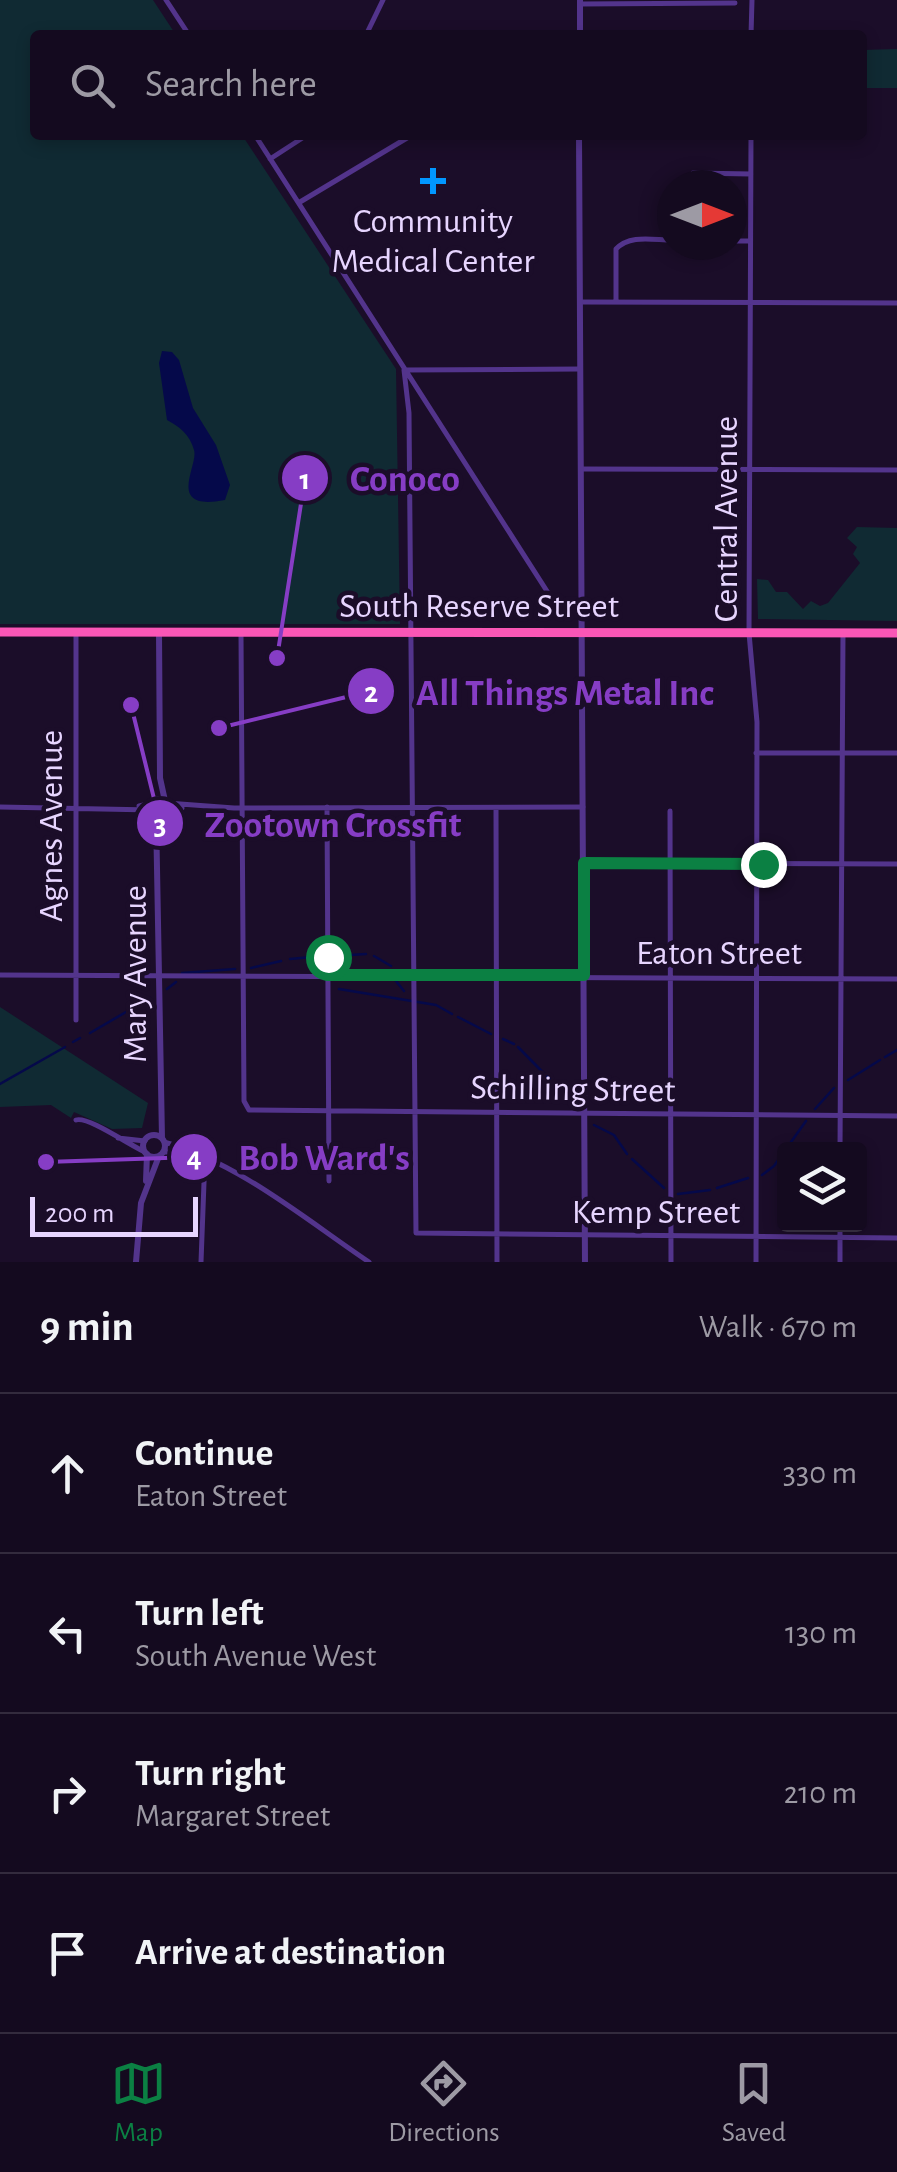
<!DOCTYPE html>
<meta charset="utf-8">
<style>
:root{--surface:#140a1f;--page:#1d1328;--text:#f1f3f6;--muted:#9d9aa4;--line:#332b3d;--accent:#0b8043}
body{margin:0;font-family:"Alegreya Sans",sans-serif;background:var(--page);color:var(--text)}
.controls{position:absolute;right:30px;bottom:30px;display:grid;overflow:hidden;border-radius:10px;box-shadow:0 5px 15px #0003}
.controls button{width:90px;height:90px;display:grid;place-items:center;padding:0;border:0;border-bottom:2px solid var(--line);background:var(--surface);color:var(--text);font:50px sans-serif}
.compass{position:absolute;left:657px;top:170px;width:90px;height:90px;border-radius:50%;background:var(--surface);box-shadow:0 5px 15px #0003;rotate:90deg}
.scale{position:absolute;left:30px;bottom:25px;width:168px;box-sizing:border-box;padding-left:10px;border:5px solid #e7d5ff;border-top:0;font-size:28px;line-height:35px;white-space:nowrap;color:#e7d5ff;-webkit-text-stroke:8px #1b0d29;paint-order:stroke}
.stop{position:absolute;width:30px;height:30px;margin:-22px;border:8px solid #0b8043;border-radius:50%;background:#fff}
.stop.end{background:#0b8043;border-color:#fff;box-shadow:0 2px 10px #0008}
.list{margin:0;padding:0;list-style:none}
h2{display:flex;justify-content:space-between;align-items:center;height:130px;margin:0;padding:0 40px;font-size:42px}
h2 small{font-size:32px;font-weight:400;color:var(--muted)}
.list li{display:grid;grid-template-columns:65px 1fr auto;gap:30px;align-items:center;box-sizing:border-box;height:160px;padding:0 40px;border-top:2px solid var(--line)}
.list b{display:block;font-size:38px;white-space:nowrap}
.list p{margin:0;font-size:32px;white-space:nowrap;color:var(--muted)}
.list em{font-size:32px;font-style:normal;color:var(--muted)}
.icon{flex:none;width:55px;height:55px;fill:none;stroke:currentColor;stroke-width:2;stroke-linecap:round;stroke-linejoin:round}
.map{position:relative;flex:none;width:897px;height:1262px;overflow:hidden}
.search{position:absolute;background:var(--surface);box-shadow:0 5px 15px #0003;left:30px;right:30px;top:30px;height:110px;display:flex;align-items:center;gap:25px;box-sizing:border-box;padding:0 35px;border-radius:10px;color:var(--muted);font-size:38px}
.sheet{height:770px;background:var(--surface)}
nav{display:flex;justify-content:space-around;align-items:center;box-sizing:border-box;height:140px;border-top:2px solid var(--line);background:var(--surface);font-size:28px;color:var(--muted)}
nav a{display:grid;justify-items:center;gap:5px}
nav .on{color:var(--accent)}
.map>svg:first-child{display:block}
</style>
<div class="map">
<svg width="897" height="1262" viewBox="0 0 897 1262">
<rect width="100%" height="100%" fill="#1b0d29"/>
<path fill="#102a33" d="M 0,0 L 153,0 L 176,35 L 35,35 L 35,135 L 242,135 L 396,369 L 400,624 L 0,624 Z
M 897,49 L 897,88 L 862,88 L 862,50 Z
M 857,527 L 897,528 L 897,621 L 758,619 L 757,579 L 768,580 L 776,592 L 787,592 L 803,609 L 811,601 L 820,606 L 828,603 L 860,563 L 853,554 L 857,547 L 847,538 Z
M 0,1007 L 148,1103 L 142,1128 L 112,1129 L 74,1112 L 71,1118 L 51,1105 L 0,1107 Z"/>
<path fill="#05094a" d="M 162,351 L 172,352 L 179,360 L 193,408 L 216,445 L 230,485 L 225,500 C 164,512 199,465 194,450 C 190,435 180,427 167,420 L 159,363 Z"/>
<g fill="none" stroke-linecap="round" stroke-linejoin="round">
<path stroke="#05094a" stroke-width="2.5" d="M 333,956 L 366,954
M 374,956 L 391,966
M 290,959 L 322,956
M 251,968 L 281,961
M 182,973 L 235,969
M 396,981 L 404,991
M 167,989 L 176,982
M 339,989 L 436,1005 L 452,1014
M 458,1017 L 491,1034
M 90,1033 L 150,998
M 503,1039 L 514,1044
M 73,1042 L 80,1038
M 518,1047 L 573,1103
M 885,1057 L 897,1050
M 848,1080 L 880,1060
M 0,1084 L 65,1047
M 815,1109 L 834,1088
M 594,1125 L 614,1135 L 627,1154
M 632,1159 L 664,1188
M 762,1175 L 774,1166 L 806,1121
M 717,1188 L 748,1178
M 678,1194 L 710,1190"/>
<path stroke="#53348c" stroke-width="5" d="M 166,0 L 189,35
M 580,4 L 735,3
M 366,35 L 383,0
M 751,35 L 752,0
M 255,135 L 552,599
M 751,135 L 749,633 L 757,722 L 756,1262
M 270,159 L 307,135
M 693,173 L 751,174
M 300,202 L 412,135
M 732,241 L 750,241
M 616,301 L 616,249 C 630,234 653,240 672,240
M 580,302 L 897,303
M 404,370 L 409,413 L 416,1233 L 897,1238
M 404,370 L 580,369
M 581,469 L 897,470
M 76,633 L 76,1020
M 241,635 L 244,1101 L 249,1110 L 897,1116
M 756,753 L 897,753
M 167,803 L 234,808 L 583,807
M 139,806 L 153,803
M 0,807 L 152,810
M 327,807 L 329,1181
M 496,808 L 497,1262
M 167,811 L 182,808
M 670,811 L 671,1262
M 584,863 L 897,864
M 0,975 L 897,979
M 76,1120 C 88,1116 129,1145 145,1152
M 118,1138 L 145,1141
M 164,1142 C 239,1163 305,1219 369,1262
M 840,1150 L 843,633
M 163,1152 L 193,1152
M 840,1224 L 840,1262
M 201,1262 L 205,1156"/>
<path stroke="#53348c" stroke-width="6" d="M 580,0 L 580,35
M 579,135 L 585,1262
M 159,632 L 160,778 L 165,801
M152 807a8 8 0 1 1 16 0a8 8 0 1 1-16 0Z
M 156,814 L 162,1138
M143 1146a11 11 0 1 1 22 0a11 11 0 1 1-22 0Z
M 146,1181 L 147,1154
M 136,1262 L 141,1203 L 159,1156"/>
<path stroke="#fa56b6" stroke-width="9" d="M 0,632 L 897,633"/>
</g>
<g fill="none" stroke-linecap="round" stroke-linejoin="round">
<path stroke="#0b8043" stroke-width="12" d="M 328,957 L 328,975 L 584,975 L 584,863 L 763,864"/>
</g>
<path fill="#0197ff" stroke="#1b0d29" stroke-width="4" d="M428 166h10v10h10v10h-10v10h-10v-10h-10v-10h10z"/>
<g text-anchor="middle" stroke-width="9" stroke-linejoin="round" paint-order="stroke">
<g font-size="35" fill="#e7d5ff" stroke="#1b0d29">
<text x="433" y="232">Community<tspan x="433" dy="40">Medical Center</tspan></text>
</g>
<g font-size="35" fill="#e7d5ff" stroke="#1b0d29">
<text transform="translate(725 519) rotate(-90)" y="12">Central Avenue</text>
<text x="479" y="617">South Reserve Street</text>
<text transform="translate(50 826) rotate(-90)" y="12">Agnes Avenue</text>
<text x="719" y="964">Eaton Street</text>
<text transform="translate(134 974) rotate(-90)" y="12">Mary Avenue</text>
<text transform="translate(573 1088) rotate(1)" y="12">Schilling Street</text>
<text x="656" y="1223">Kemp Street</text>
</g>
</g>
<path fill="none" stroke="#863dc5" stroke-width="4" d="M277 658L305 478M219 728L371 691M131 705L160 823M46 1162L194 1157"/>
<g fill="#863dc5" stroke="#1b0d29" stroke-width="4">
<circle cx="277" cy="658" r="10"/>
<circle cx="219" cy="728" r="10"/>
<circle cx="131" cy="705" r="10"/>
<circle cx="46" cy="1162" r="10"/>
<circle cx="305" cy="478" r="25"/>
<circle cx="371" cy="691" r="25"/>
<circle cx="160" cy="823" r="25"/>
<circle cx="194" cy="1157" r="25"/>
</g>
<g font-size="30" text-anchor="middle" font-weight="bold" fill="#fff">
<text x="305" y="489">1</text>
<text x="371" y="702">2</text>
<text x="160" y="834">3</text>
<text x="194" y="1167">4</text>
</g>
<g font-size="38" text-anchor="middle" font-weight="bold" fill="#863dc5" stroke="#1b0d29" stroke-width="9" stroke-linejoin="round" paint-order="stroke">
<text x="405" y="491">Conoco</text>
<text x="565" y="705">All Things Metal Inc</text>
<text x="333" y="837">Zootown Crossfit</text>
<text x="324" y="1170">Bob Ward's</text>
</g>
</svg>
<div class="controls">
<button><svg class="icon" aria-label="layers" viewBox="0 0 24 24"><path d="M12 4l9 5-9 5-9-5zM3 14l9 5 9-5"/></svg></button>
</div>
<svg class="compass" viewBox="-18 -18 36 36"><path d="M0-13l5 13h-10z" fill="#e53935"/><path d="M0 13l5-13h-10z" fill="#9d9aa4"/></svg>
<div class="scale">200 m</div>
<div class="stop" style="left:328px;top:957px"></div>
<div class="stop end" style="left:763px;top:864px"></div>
<div class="search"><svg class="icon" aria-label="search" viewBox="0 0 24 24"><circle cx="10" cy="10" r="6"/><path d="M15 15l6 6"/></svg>Search here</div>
</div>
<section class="sheet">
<h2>9 min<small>Walk · 670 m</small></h2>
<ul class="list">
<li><svg class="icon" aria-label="ahead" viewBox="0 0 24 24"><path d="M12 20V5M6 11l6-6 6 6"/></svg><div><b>Continue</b><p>Eaton Street</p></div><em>330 m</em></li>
<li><svg class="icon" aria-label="left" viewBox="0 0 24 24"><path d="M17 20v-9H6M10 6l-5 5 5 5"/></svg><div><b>Turn left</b><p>South Avenue West</p></div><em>130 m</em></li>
<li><svg class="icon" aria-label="right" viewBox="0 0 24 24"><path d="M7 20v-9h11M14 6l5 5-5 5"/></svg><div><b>Turn right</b><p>Margaret Street</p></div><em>210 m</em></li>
<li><svg class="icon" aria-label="arrive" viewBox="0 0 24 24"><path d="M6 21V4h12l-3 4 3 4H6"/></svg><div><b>Arrive at destination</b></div></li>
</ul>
</section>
<nav>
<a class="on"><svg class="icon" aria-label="map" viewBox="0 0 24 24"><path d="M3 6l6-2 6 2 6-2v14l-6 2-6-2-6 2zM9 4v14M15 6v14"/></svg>Map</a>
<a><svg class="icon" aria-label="directions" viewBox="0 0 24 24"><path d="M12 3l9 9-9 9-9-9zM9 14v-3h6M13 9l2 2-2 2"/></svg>Directions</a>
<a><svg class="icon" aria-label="saved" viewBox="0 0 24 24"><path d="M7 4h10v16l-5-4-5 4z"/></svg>Saved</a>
</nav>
